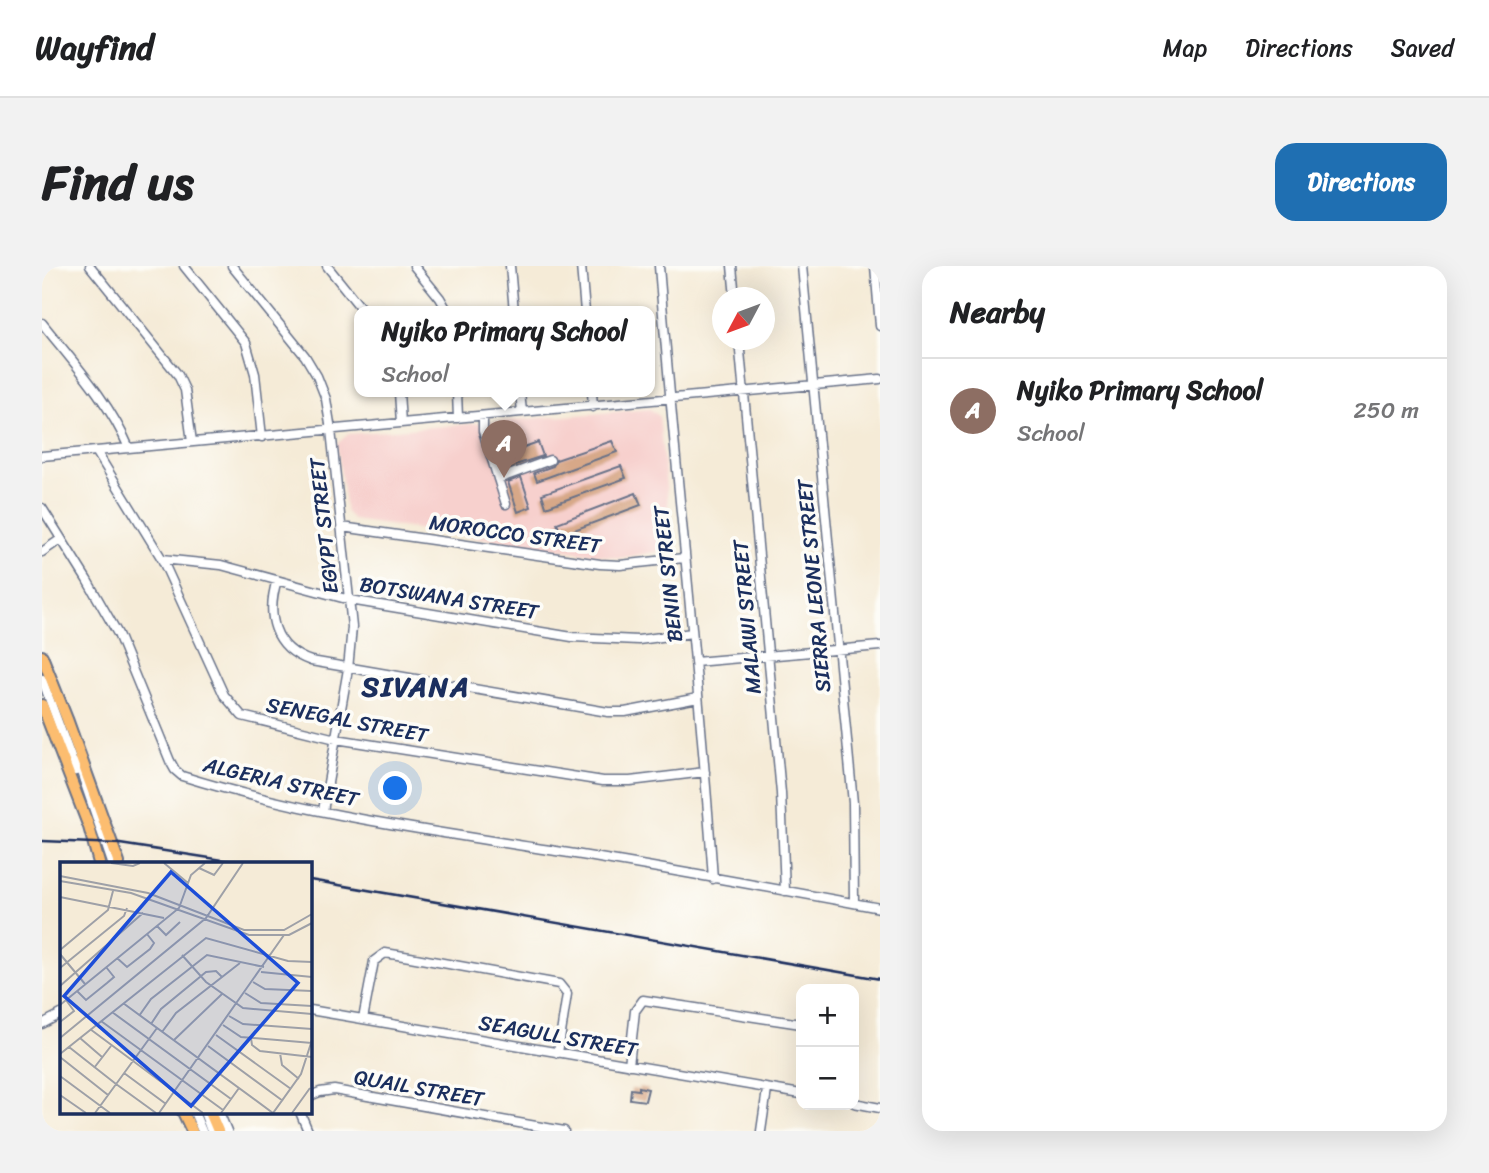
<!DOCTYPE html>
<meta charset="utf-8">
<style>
:root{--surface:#fff;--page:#f2f2f2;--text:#202124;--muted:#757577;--line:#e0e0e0;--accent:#1f6fb2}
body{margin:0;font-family:Sriracha,sans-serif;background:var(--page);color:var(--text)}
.controls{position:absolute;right:21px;bottom:21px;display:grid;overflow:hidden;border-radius:14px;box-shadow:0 7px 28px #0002}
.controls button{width:63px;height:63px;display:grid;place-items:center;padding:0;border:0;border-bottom:2px solid var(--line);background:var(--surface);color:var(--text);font:35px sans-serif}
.compass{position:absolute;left:670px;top:21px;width:63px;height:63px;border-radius:50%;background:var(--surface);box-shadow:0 7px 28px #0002;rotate:229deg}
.you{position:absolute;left:354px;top:523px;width:24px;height:24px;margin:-18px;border:5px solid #fff;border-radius:50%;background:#1a73e8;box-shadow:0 0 0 10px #1a73e833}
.badge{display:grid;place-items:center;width:46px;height:46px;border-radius:50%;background:var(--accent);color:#fff;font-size:23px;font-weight:700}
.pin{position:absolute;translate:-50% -58px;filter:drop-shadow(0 2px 4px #0008)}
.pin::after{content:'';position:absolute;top:37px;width:24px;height:21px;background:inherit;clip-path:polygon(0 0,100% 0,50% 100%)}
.popup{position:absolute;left:312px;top:40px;width:301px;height:91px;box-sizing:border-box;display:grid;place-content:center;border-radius:14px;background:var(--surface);filter:drop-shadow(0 2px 5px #0005);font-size:23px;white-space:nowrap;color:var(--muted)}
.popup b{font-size:26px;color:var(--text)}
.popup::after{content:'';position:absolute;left:50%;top:100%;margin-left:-14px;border:14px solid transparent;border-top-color:var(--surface)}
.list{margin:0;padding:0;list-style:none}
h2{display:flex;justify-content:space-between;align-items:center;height:91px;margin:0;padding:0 28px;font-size:30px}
h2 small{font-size:23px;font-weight:400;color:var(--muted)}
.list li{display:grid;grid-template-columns:46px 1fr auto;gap:21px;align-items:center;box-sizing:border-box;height:105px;padding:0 28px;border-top:2px solid var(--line)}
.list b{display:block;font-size:26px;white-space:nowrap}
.list p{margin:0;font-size:23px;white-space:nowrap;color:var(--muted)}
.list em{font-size:23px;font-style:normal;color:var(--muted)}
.map{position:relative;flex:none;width:838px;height:865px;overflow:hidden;border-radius:21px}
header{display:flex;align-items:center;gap:42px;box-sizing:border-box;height:98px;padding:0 35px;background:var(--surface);border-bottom:2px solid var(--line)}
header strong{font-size:33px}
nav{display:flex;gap:38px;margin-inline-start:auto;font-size:24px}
.intro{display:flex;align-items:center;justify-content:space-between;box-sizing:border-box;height:168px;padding:0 42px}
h1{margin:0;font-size:49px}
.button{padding:18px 32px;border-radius:21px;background:var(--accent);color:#fff;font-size:24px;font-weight:700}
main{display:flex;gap:42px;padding:0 42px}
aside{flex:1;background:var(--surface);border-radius:21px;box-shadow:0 7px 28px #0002}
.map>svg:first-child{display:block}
</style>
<header>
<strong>Wayfind</strong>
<nav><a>Map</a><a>Directions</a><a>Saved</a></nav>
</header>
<div class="intro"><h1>Find us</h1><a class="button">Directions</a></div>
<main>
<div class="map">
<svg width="838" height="865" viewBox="0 0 838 865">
<rect width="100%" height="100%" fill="#fdfcf7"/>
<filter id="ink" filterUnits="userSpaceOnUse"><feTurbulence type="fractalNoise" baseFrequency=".0143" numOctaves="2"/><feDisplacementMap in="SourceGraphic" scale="14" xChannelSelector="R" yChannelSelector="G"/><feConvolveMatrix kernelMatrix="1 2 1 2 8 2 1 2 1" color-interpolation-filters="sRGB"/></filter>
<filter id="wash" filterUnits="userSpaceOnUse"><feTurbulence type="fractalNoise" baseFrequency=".00686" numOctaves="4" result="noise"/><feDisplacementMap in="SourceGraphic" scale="28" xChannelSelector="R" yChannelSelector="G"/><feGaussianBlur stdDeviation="1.57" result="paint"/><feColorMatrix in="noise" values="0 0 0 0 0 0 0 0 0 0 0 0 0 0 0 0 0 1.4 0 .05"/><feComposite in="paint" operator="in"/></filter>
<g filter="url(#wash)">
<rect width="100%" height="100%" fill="#f5ebd7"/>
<path fill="#f7d0cd" d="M 608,143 L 617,150 L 630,277 L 625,284 L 578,292 L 311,254 L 304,246 L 295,178 L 306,168 Z"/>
<g id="blocks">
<path fill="#d7a888" d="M 570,175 L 575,186 L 495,215 L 492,207 L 511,200 L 514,194 Z
M 496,176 L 501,190 L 461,203 L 457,190 Z
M 579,200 L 584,212 L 504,241 L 500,228 Z
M 479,211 L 489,241 L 476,246 L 466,216 Z
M 594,227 L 599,239 L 519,269 L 515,257 Z
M 597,821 L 606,823 L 603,835 L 588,833 L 589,823 L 597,824 Z"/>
</g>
</g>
<g filter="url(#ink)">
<use href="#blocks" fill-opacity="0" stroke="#677188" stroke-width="2"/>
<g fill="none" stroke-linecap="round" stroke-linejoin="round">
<g stroke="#677188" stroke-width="11">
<path id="minor" d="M 48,0 L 136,109 L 143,124 L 150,176
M 142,0 L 204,77 L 213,108 L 220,171
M 190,0 L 263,90 L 275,110 L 284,133 L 289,164 L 310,361 L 306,403 L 281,545
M 285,0 L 322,46
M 372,0 L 398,32 L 406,46
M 468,0 L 472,46
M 539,0 L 543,46
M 617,0 C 633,204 657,408 671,613
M 690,0 L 693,32
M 760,0 L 811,537 L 812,637
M 833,0 L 838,60
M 0,57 C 31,96 67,135 87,182
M 697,74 L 739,527 L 743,625
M 357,126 L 359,157
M 415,126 L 416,152
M 478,126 L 480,146
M 550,126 L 551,141
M 441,151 L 441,165 L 464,238
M 54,185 L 120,293 L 182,429 L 200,450 L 294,473 L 561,515 L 588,515 L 663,506
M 0,190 L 838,113
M 456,213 L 508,194
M 0,242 L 45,314 L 76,368 L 128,495 L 133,504 L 140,510 C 261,548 389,565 514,585 C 622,602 730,622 838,642
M 300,261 L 558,298 L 578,299 L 642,292
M 0,286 L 19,273
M 120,293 L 179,299 L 308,334 L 530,371 L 596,374 L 650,367
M 235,314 C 224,349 231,382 269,395 L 566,446 L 583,446 L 656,432
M 653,396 L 838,380
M 0,413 L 34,505
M 36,497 L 70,597
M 268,744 L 759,828
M 321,753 L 332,695 L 343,687 L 368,691 L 517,718 L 525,728 L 516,787
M 0,758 L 19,748
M 587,799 L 593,745 L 601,734 L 759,758
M 268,830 L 278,826 L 292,824 L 522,865
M 812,837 L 838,842
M 152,846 L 160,865
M 162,846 L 169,865
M 177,846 L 185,865
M 258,846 L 266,865
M 719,865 L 725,824"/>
</g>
<g stroke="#677188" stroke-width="14">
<path id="major" d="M 0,390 L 25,453 L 77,597
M 0,439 L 47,561 L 57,597
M 141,846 L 150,865
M 168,846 L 176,865"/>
</g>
<use href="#minor" stroke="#fff" stroke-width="8"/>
<use href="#major" stroke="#fcbd6f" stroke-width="10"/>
<path stroke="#1b2f5e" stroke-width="2.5" d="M 0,575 L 78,578 L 200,597
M 268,614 L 838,713"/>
</g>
</g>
<g text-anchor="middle" stroke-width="7" stroke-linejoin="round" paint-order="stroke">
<g font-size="21" fill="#1b2f5e" stroke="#fdfcf7">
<text transform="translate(282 260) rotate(-96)" y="7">EGYPT STREET</text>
<text transform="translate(473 268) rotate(8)" y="7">MOROCCO STREET</text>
<text transform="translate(626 308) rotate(-96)" y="7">BENIN STREET</text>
<text transform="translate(772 320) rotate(-95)" y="7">SIERRA LEONE STREET</text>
<text transform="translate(407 332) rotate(9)" y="7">BOTSWANA STREET</text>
<text transform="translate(705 351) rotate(-95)" y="7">MALAWI STREET</text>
<text transform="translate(305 454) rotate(11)" y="7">SENEGAL STREET</text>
<text transform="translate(239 516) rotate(13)" y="7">ALGERIA STREET</text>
<text transform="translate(516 770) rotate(10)" y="7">SEAGULL STREET</text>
<text transform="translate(377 822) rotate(10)" y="7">QUAIL STREET</text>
</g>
<g font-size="28" font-weight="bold" letter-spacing="2" fill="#1b2f5e" stroke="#fdfcf7">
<text x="374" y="430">SIVANA</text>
</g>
</g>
<g transform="translate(18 596)">
<rect width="252" height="252" fill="#f5ebd7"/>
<path fill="none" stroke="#9ea0a7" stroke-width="2" d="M 51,1 L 73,4 L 80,1M 104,1 L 128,21M 139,6 L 154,13 L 163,1M 0,14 L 88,31 L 184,68 L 224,68 L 252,52M 0,19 L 71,31 L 189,73 L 229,73 L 252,61M 0,35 L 104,56M 97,64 L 106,73 L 120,60M 0,88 L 48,48 L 53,29M 0,92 L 25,122M 122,93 L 146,120 L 183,146 L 252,152M 57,96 L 67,105 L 90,87 L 94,81 L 87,72M 0,106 L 64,54 L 67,46M 201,110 L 252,115M 193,120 L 205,127 L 252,129M 0,124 L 83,51M 17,129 L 26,138 L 47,121 L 54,115 L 46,105M 185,131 L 201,141 L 252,144M 63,141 L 213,251 L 241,212 L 252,178M 0,143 L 119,46 L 131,13 L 145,1M 52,150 L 171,237M 79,154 L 91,137 L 147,93 L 204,105M 169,154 L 183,162 L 252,167M 41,159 L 163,248M 0,160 L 14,149 L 6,138M 91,162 L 101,147 L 146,110 L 156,109 L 162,115M 163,163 L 181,175 L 252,181M 30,167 L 143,251M 102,170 L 116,151 L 180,101M 156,173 L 231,227M 0,176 L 146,56 L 183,1M 20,176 L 42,195M 191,176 L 192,183 L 200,189 L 252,195M 114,178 L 162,132M 148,184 L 223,239M 9,185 L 56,222M 220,191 L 222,203 L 239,217M 0,192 L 146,76 L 228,99 L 252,100M 0,195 L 48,233M 34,206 L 51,184M 64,211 L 106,242M 0,214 L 50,251M 56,222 L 96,251M 0,233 L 26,251M 35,251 L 97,166M 99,251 L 224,73M 161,251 L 179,226M 232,251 L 250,226"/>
<path fill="#1d4ed8" fill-opacity="0.15" stroke="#1d4ed8" stroke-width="3.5" d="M 111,10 L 238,121 L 131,244 L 4,134 Z"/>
<rect width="252" height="252" fill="none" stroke="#1b2f5e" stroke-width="3.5"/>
</g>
</svg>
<div class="controls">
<button>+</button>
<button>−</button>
</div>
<svg class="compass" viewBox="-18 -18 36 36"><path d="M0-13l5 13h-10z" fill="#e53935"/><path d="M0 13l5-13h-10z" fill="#757577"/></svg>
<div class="you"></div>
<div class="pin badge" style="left:462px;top:212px;background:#8d6e63">A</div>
<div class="popup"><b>Nyiko Primary School</b>School</div>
</div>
<aside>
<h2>Nearby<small></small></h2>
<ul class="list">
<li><span class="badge" style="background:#8d6e63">A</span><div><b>Nyiko Primary School</b><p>School</p></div><em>250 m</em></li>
</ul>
</aside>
</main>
